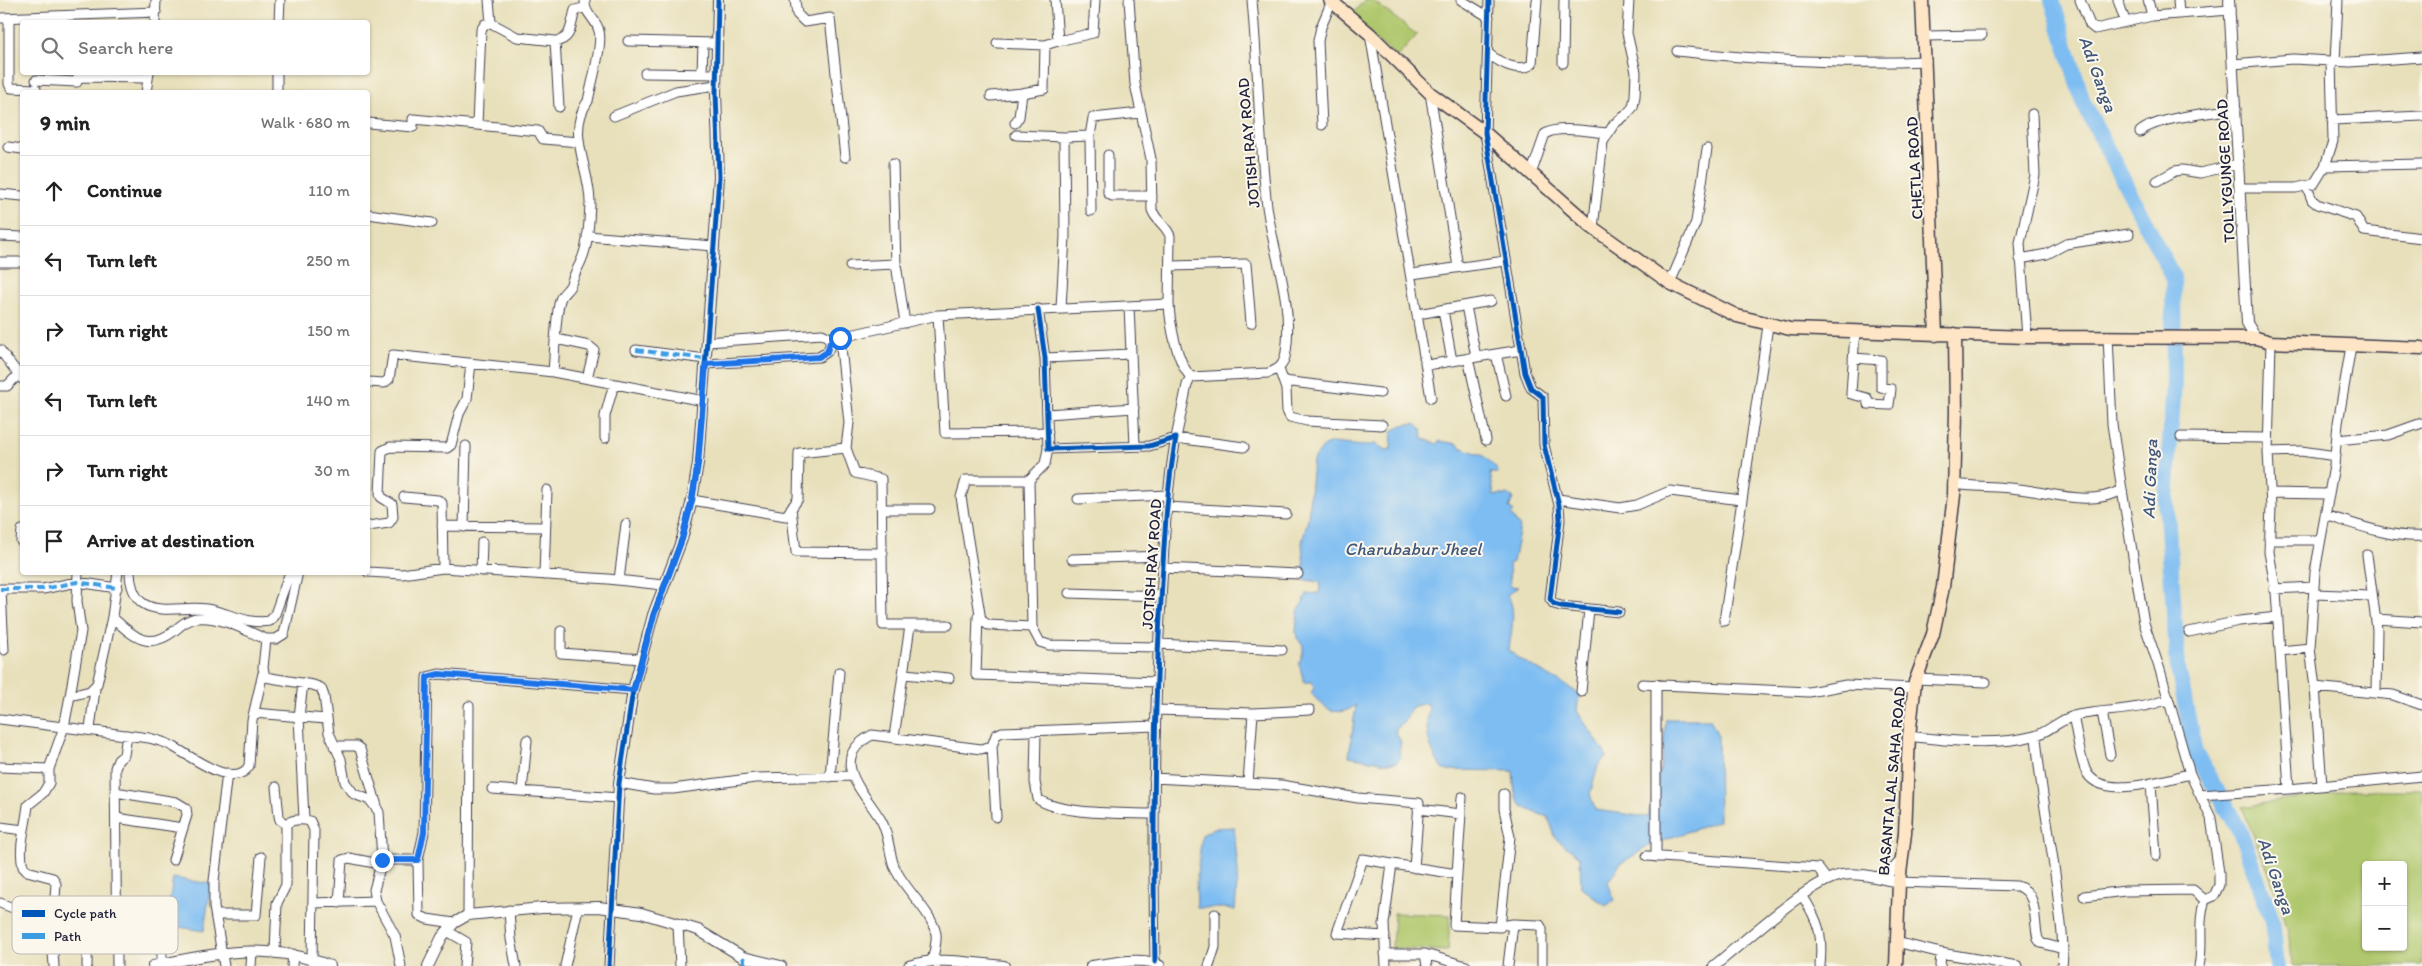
<!DOCTYPE html>
<meta charset="utf-8">
<style>
:root{--surface:#fff;--page:#f2f2f2;--text:#222;--muted:#767676;--line:#e0e0e0}
body{margin:0;font-family:Itim,sans-serif;background:var(--page);color:var(--text)}
.controls{position:absolute;right:15px;bottom:15px;display:grid;overflow:hidden;border-radius:5px;box-shadow:0 1px 4px #0004}
.controls button{width:45px;height:45px;display:grid;place-items:center;padding:0;border:0;border-bottom:1px solid var(--line);background:var(--surface);color:var(--text);font:25px sans-serif}
.stop{position:absolute;width:15px;height:15px;margin:-11px;border:4px solid #1a73e8;border-radius:50%;background:#fff}
.stop.end{background:#1a73e8;border-color:#fff;box-shadow:0 1px 5px #0008}
.list{margin:0;padding:0;list-style:none}
h2{display:flex;justify-content:space-between;align-items:center;height:65px;margin:0;padding:0 20px;font-size:21px}
h2 small{font-size:16px;font-weight:400;color:var(--muted)}
.list li{display:grid;grid-template-columns:32px 1fr auto;gap:15px;align-items:center;box-sizing:border-box;height:70px;padding:0 20px;border-top:1px solid var(--line)}
.list b{display:block;font-size:19px;white-space:nowrap}
.list em{font-size:16px;font-style:normal;color:var(--muted)}
.icon{flex:none;width:28px;height:28px;fill:none;stroke:currentColor;stroke-width:2;stroke-linecap:round;stroke-linejoin:round}
.map{position:relative;flex:none;width:2422px;height:966px;overflow:hidden}
.search{position:absolute;background:var(--surface);box-shadow:0 1px 4px #0004;left:20px;top:20px;width:350px;height:55px;display:flex;align-items:center;gap:12px;box-sizing:border-box;padding:0 18px;border-radius:5px;color:var(--muted);font-size:19px}
.panel{position:absolute;background:var(--surface);box-shadow:0 1px 4px #0004;left:20px;top:90px;width:350px;height:485px;border-radius:5px}
.map>svg:first-child{display:block}
</style>
<div class="map">
<svg width="2422" height="966" viewBox="0 0 2422 966">
<rect width="100%" height="100%" fill="#fbf7ec"/>
<filter id="ink" filterUnits="userSpaceOnUse"><feTurbulence type="fractalNoise" baseFrequency=".02" numOctaves="2"/><feDisplacementMap in="SourceGraphic" scale="10" xChannelSelector="R" yChannelSelector="G"/><feConvolveMatrix kernelMatrix="1 2 1 2 8 2 1 2 1" color-interpolation-filters="sRGB"/></filter>
<filter id="wash" filterUnits="userSpaceOnUse"><feTurbulence type="fractalNoise" baseFrequency=".0096" numOctaves="4" result="noise"/><feDisplacementMap in="SourceGraphic" scale="20" xChannelSelector="R" yChannelSelector="G"/><feGaussianBlur stdDeviation="1.12" result="paint"/><feColorMatrix in="noise" values="0 0 0 0 0 0 0 0 0 0 0 0 0 0 0 0 0 1.4 0 .05"/><feComposite in="paint" operator="in"/></filter>
<g filter="url(#wash)">
<rect width="100%" height="100%" fill="#e8e0bb"/>
<path fill="#b0c86d" stroke="#697554" fill-rule="evenodd" d="M 1365,0 L 1372,0 L 1417,35 L 1397,57 L 1348,18 Z
M 2347,790 L 2422,790 L 2422,966 L 2292,966 C 2292,917 2260,854 2242,807 ZM 2366,865 L 2403,865 L 2403,947 L 2366,947 Z
M 1394,913 L 1450,915 L 1448,951 L 1392,948 Z"/>
<path fill="#7ebdf2" stroke="#507096" d="M 1415,423 L 1422,429 L 1423,438 L 1437,444 L 1440,441 L 1458,444 L 1460,447 L 1484,456 L 1498,470 L 1497,473 L 1490,473 L 1494,495 L 1508,495 L 1513,498 L 1509,508 L 1514,512 L 1511,515 L 1520,527 L 1513,562 L 1509,564 L 1510,586 L 1518,587 L 1507,595 C 1518,609 1510,635 1509,651 C 1531,668 1556,678 1579,694 L 1577,711 L 1607,756 L 1598,766 L 1590,794 L 1595,810 L 1648,817 L 1662,762 L 1666,719 L 1710,719 L 1718,736 L 1719,821 L 1652,844 L 1620,864 L 1608,882 L 1614,900 L 1606,906 L 1581,887 L 1580,857 L 1556,839 L 1548,817 C 1516,806 1515,805 1513,771 L 1443,770 C 1429,749 1424,733 1429,708 L 1426,703 L 1412,707 L 1404,722 L 1396,729 L 1396,733 L 1401,742 L 1399,752 L 1401,757 L 1396,763 L 1386,763 L 1349,756 L 1356,705 C 1337,719 1325,709 1311,693 L 1314,688 L 1312,682 L 1304,682 L 1299,664 L 1303,653 L 1303,645 L 1297,638 L 1296,630 L 1298,612 L 1307,594 L 1319,593 L 1321,582 L 1305,580 L 1302,543 L 1308,518 L 1313,460 L 1324,446 L 1332,443 L 1363,446 L 1375,444 L 1386,450 L 1391,449 L 1392,431 L 1403,425 Z
M 1234,827 L 1238,872 L 1235,910 L 1225,908 L 1197,908 L 1196,883 L 1202,835 L 1214,828 Z
M 173,878 L 211,884 L 204,931 L 166,925 Z"/>
<g fill="none" stroke-linecap="round" stroke-linejoin="round">
<path stroke="#7ebdf2" stroke-width="16" d="M 2052,0 L 2083,102 L 2173,277 L 2174,383 L 2166,500 L 2178,668 L 2195,753 L 2240,831 L 2272,920 L 2277,966"/>
</g>
</g>
<g filter="url(#ink)">
<g fill="none" stroke-linecap="round" stroke-linejoin="round">
<g stroke="#403e4e" stroke-width="11">
<path id="minor" d="M 489,0 L 491,23
M 795,0 L 797,14 L 805,22 L 830,18 L 845,157
M 1129,0 L 1135,84 L 1151,159 L 1152,210 C 1156,221 1166,225 1170,236 L 1169,304
M 1461,0 L 1489,17
M 1489,0 L 1485,133 L 1525,373 L 1531,388 L 1543,397 L 1544,445 L 1559,505 L 1560,520 L 1550,599 L 1554,604 L 1561,606 L 1619,612
M 2080,0 L 2090,25 L 2095,29 L 2152,16 L 2230,10
M 2118,0 L 2125,21
M 2148,0 L 2152,16
M 2178,0 L 2179,13
M 0,18 L 156,12
M 9,18 L 9,84 L 11,88 L 36,89
M 155,22 L 156,0
M 279,22 L 280,0
M 1370,34 L 1431,398
M 1925,36 L 1982,35
M 555,41 C 572,41 571,23 575,10 L 584,8
M 628,41 L 717,43
M 1058,41 L 1093,33 L 1095,0
M 997,43 L 1045,45
M 1677,51 C 1760,60 1842,65 1926,61
M 1489,54 C 1499,62 1519,74 1532,64 L 1537,0
M 2335,62 L 2338,0
M 1563,63 L 1564,0
M 2233,64 L 2293,59 L 2350,62 L 2422,57
M 645,73 L 716,74
M 702,74 L 703,43
M 36,80 L 77,82 L 78,77 L 148,78
M 146,92 L 149,73
M 277,92 L 277,72
M 1430,93 L 1458,267
M 991,96 L 1022,93
M 614,116 L 676,91 L 716,85
M 2332,120 L 2422,116
M 368,123 L 413,127 L 413,119 L 477,125 L 481,30 L 485,24 L 491,23 L 517,37 L 555,41 L 559,107
M 1015,123 L 1019,117 L 1022,93 L 1044,89 L 1045,45 L 1058,41 L 1055,0
M 477,125 L 538,131 L 543,139 L 579,142
M 1322,125 L 1318,41 L 1321,27 L 1332,1
M 2140,132 C 2154,118 2214,112 2236,109
M 1016,135 L 1064,137 L 1065,236 L 1061,308
M 1064,137 L 1090,136
M 8,147 L 22,149
M 1108,155 L 1108,193 L 1112,196 L 1152,196
M 893,164 L 896,264 L 905,323
M 2325,166 L 2422,164
M 1531,174 L 1545,134 C 1557,125 1592,132 1607,133
M 2157,181 L 2175,171 L 2182,170 L 2200,173 L 2239,164
M 2307,187 L 2312,200 L 2317,204 L 2356,217 L 2364,231 L 2422,238
M 2241,188 L 2296,188 L 2314,184 L 2325,166 L 2333,141 L 2331,61
M 0,194 L 22,196
M 1091,211 L 1090,136 L 1093,118 L 1140,113
M 368,214 L 432,223
M 1593,228 L 1603,142 L 1614,124 L 1626,115 L 1633,107 L 1635,96 L 1636,72 L 1627,33 L 1629,0
M 0,236 L 22,237
M 587,236 L 714,246
M 2020,259 L 2047,254 L 2066,244 L 2129,234
M 0,262 L 22,262
M 850,266 L 896,264
M 1171,266 L 1246,264 L 1251,323
M 1412,274 L 1505,261
M 1670,283 L 1696,222 L 1707,149
M 1129,306 L 1135,446
M 1466,306 L 1476,357
M 1038,309 L 1045,358 L 1048,449 L 1149,446 L 1176,438 C 1166,492 1164,547 1161,601 C 1153,721 1153,841 1155,962
M 1443,310 L 1452,361
M 1418,314 L 1491,301
M 938,315 L 945,433 L 1048,432
M 2108,336 L 2112,424 L 2122,490
M 2027,337 L 2020,243 L 2035,175 L 2032,114
M 840,338 L 849,423 L 846,448 L 855,473 L 881,479 L 883,625 L 948,625
M 556,339 L 589,346 L 594,350 L 587,378
M 707,342 L 822,334 L 828,337 L 830,342
M 2271,342 L 2268,452 L 2301,451 L 2336,456
M 0,350 L 22,379
M 636,350 L 706,359
M 1496,354 L 1506,396
M 1045,358 L 1131,354
M 1468,358 L 1486,440
M 1853,358 L 1881,360 L 1881,387 L 1891,389 L 1889,405 L 1868,404 L 1867,398 L 1851,394 L 1855,332
M 706,364 L 819,357 L 827,352 L 833,339 L 938,315 L 1169,304 C 1170,324 1177,363 1191,377
M 1427,365 L 1521,350
M 1279,369 L 1286,389 L 1287,411 L 1290,417 L 1307,421 L 1382,425
M 553,372 C 555,351 555,318 560,300 C 562,293 569,290 571,284 C 574,273 581,264 584,253 C 589,238 589,219 590,204 C 591,170 565,133 588,101 C 591,85 603,44 599,31 C 596,18 584,14 585,0
M 1284,381 L 1380,393
M 368,382 L 384,383 L 389,379 L 393,355 L 553,372 L 704,401
M 0,386 L 7,386 L 18,375
M 1047,414 L 1134,408
M 2181,437 L 2268,438
M 605,438 L 605,416 L 614,384
M 2337,440 L 2388,435 L 2422,423
M 1244,447 L 1176,438 L 1187,385 L 1191,377 L 1268,373 C 1280,369 1284,365 1286,352 C 1294,299 1271,249 1266,198 C 1259,132 1258,66 1252,0
M 1048,449 L 1045,464 L 1029,480 L 1032,627 L 1040,642 L 1049,645 L 1158,647
M 2268,452 L 2271,507 L 2269,552 L 2276,592 L 2280,651 L 2310,648 L 2315,572 L 2334,466 L 2338,423 L 2351,346
M 1029,480 L 966,480 L 961,497 L 981,620 L 988,625 L 1032,627
M 1953,484 C 1975,487 1997,486 2019,489 C 2054,493 2089,507 2122,490 L 2144,623 L 2160,670 L 2190,774 L 2211,818 L 2219,873 L 2219,885 L 2214,896 L 2205,900 C 2197,922 2204,944 2199,966
M 2270,493 L 2328,494
M 404,497 L 438,500 L 442,503 L 443,568
M 1078,499 L 1168,495
M 1558,499 L 1620,508 L 1637,505 L 1670,491 L 1741,500
M 692,500 L 786,516 L 798,499 L 799,453 L 846,448
M 1167,507 L 1286,514
M 791,508 L 796,552 L 883,553
M 882,509 L 930,509
M 2325,515 C 2355,524 2390,538 2422,536
M 368,526 L 389,523 L 393,517 L 392,504 L 381,497 L 380,493 L 382,451 L 390,447 L 447,448 L 451,445 L 459,414 L 467,399 L 471,363
M 442,526 L 545,527
M 464,527 L 466,446
M 2269,540 L 2320,540
M 21,541 L 22,530
M 2367,555 L 2377,629 L 2376,693
M 1072,559 L 1163,556
M 1162,568 L 1298,574
M 481,571 L 482,542
M 130,572 C 130,583 134,598 144,604 C 160,614 187,606 206,609 C 228,612 246,625 270,621 L 275,614 L 290,572
M 368,572 L 402,574 L 443,568 L 608,579 L 663,585
M 544,575 L 547,490
M 619,580 L 626,524
M 0,589 L 43,589 L 77,582 L 117,588
M 1,589 L 4,650
M 2274,589 L 2314,587
M 1069,593 L 1161,596
M 2314,594 L 2371,596
M 978,616 L 976,675 L 1156,682
M 112,617 C 132,635 147,652 174,631 C 181,625 188,619 197,618 C 220,615 246,631 266,639 L 276,639 L 284,634 L 298,572
M 2376,619 L 2422,622
M 1724,621 L 1768,326
M 561,631 L 561,653 L 642,659
M 2189,632 L 2239,621 L 2278,617
M 266,639 L 263,668 L 265,677 L 313,685 L 321,688 L 324,696 L 329,733 L 341,759 L 345,782 L 354,794 L 370,800 L 379,812 L 382,860 L 374,890 L 376,901 L 395,936 L 401,966
M 1158,644 L 1282,650
M 2310,648 L 2315,687 L 2393,695 L 2422,705
M 2280,651 L 2289,789 L 2422,776
M 904,674 L 949,678
M 1916,679 L 1986,682
M 303,683 L 299,717 L 304,819
M 1642,684 L 1809,692 L 1846,685 L 1915,688
M 1656,684 L 1656,857
M 2315,687 L 2322,786
M 1581,692 L 1589,609
M 70,696 L 81,631 L 77,601 L 78,572
M 1156,710 L 1253,713 L 1310,710
M 2102,712 L 2110,755
M 254,713 L 326,719
M 2073,716 C 2077,733 2079,753 2085,769 C 2098,803 2165,779 2190,774
M 0,719 L 149,738 C 157,740 165,742 172,746 C 188,754 234,791 249,766 L 252,720 L 263,673
M 90,729 L 95,689
M 1036,731 L 1035,782 L 1038,799 C 1060,815 1125,813 1152,814
M 1909,736 C 1948,741 1996,746 2034,736 C 2050,732 2058,719 2078,715 C 2109,709 2138,711 2168,699
M 2036,736 C 2040,790 2052,843 2058,897 C 2060,920 2065,943 2062,966
M 894,737 L 910,626
M 334,746 L 356,746 L 360,749 L 377,806
M 992,746 L 996,817
M 0,767 L 49,769
M 830,777 L 839,672
M 1154,778 L 1281,785 L 1358,798 L 1419,803 L 1414,868
M 619,783 L 654,789 L 673,789 L 755,778 L 852,776
M 1248,783 L 1253,713
M 2151,783 L 2156,856
M 276,787 L 279,816 L 280,820 L 286,824
M 492,789 L 619,798
M 522,791 L 527,740
M 115,792 L 176,802 L 186,808 L 187,815 L 173,860
M 2200,795 L 2289,789
M 1418,809 L 1461,814 L 1457,874
M 1461,814 L 1462,797
M 116,818 L 183,828
M 0,827 L 24,830
M 1647,856 L 1818,868 L 1827,880
M 382,860 L 418,860 L 424,832 L 427,677 L 439,674 L 633,690
M 418,860 L 419,915 L 427,919 L 454,923
M 1876,877 L 1890,872 L 1901,860
M 1899,882 L 2017,886 C 2039,892 2033,921 2038,939 L 2041,943 L 2063,949
M 1802,895 C 1819,922 1823,934 1820,966
M 2084,896 L 2125,891 L 2193,890 L 2205,900
M 0,903 C 38,919 75,923 116,921
M 313,903 L 376,901
M 339,903 L 342,860 L 349,858 L 380,864
M 509,910 L 511,939 L 516,966
M 216,915 L 256,915 L 261,857
M 468,915 L 469,706
M 678,924 L 680,966
M 1513,924 L 1540,925 L 1542,929 L 1542,966
M 1507,925 L 1513,924 L 1508,966
M 159,927 L 163,966
M 447,931 L 466,942 L 464,966
M 1385,936 L 1337,933 L 1363,859 L 1392,864
M 1896,942 L 1941,953 L 2018,966
M 275,951 L 277,903 L 286,885 L 286,824 C 293,819 301,819 310,821 L 314,830 L 312,959
M 1385,954 L 1425,954 L 1427,966
M 1425,954 L 1466,966
M 932,961 C 934,952 937,943 936,934 C 932,911 903,889 894,866 C 889,852 889,836 882,822 C 866,793 825,760 872,735 L 981,749 L 992,746 L 996,735 L 1002,732 L 1155,726
M 54,966 L 52,939 L 56,884 L 53,878 L 27,871 L 23,867 C 18,847 26,826 28,805 L 43,793 L 49,783 L 49,769 L 64,727 L 70,696 L 90,691 L 97,684 L 112,617 L 118,572
M 87,966 L 88,922
M 117,966 L 115,768 L 118,760 L 124,755 L 127,735
M 224,966 L 214,907 L 214,881 L 227,773
M 251,966 L 252,951
M 292,966 L 293,954
M 565,966 L 578,908
M 609,966 L 612,909
M 1209,966 L 1215,947 L 1215,914
M 1386,966 L 1384,924 L 1392,864 L 1457,874 L 1454,925 L 1500,927 L 1510,837 L 1504,809 L 1504,794
M 1940,966 L 1941,953"/>
</g>
<g stroke="#403e4e" stroke-width="12">
<path id="tertiary" d="M 2229,0 L 2247,323 L 2256,338
M 612,909 L 619,783 L 633,690 L 653,615 L 682,539 L 692,500 L 698,463 L 719,177 L 716,93 L 718,0
M 153,966 C 215,952 270,942 330,966
M 428,966 L 442,937 L 454,923 L 468,915 L 542,908 L 599,907 L 641,913 L 698,930 L 743,957 L 781,966
M 909,966 C 939,955 973,964 1004,966
M 1091,966 C 1108,964 1147,955 1160,966
M 1714,966 C 1742,944 1810,880 1842,875 C 1860,872 1881,879 1899,882"/>
</g>
<g stroke="#403e4e" stroke-width="15">
<path id="secondary" d="M 1330,0 L 1370,34 L 1430,93 L 1485,133 L 1593,228 L 1670,283 L 1737,316 L 1790,329 L 2027,337 L 2256,338 L 2271,342 L 2422,348
M 1922,0 L 1936,335
M 1896,966 L 1899,882 L 1905,833 L 1909,736 L 1915,682 L 1933,634 L 1943,587 L 1954,495 L 1956,412 L 1955,334"/>
</g>
<use href="#minor" stroke="#fff" stroke-width="9"/>
<use href="#tertiary" stroke="#fff" stroke-width="10"/>
<use href="#secondary" stroke="#fde5c5" stroke-width="12"/>
<path stroke="#3c9ce2" stroke-width="4" stroke-dasharray="8 4" stroke-linecap="butt" d="M 636,350 L 706,359
M 0,589 L 43,589 L 77,582 L 117,588
M 743,957 L 745,966
M 914,964 L 914,966"/>
<g stroke="#fbf7ec" stroke-width="8">
<path id="cycleway" d="M 1489,0 L 1485,133 L 1525,373 L 1531,388 L 1543,397 L 1544,445 L 1559,505 L 1560,520 L 1550,599 L 1554,604 L 1561,606 L 1619,612
M 1038,309 L 1045,358 L 1048,449 L 1149,446 L 1176,438 C 1166,492 1164,547 1161,601 C 1153,721 1153,841 1155,962
M 609,966 L 619,783 L 633,690 L 653,615 L 682,539 L 692,500 L 698,463 L 719,177 L 716,93 L 718,0"/>
</g>
<use href="#cycleway" stroke="#0057b8" stroke-width="5"/>
</g>
</g>
<g fill="none" stroke-linecap="round" stroke-linejoin="round" filter="url(#ink)">
<path stroke="#1a73e8" stroke-width="6" d="M 382,860 L 418,860 L 424,832 L 427,677 L 439,674 L 634,690 L 654,615 L 682,539 L 692,500 L 698,463 L 706,364 L 819,357 L 827,352 L 830,342 L 840,338"/>
</g>
<g text-anchor="middle" stroke-width="4" stroke-linejoin="round" paint-order="stroke">
<g font-size="16" fill="#22223b" stroke="#fbf7ec">
<text transform="translate(1248 143) rotate(-95)" y="6">JOTISH RAY ROAD</text>
<text transform="translate(1914 168) rotate(-93)" y="6">CHETLA ROAD</text>
<text transform="translate(2225 171) rotate(-93)" y="6">TOLLYGUNGE ROAD</text>
<text transform="translate(1151 564) rotate(-86)" y="6">JOTISH RAY ROAD</text>
<text transform="translate(1891 781) rotate(-85)" y="6">BASANTA LAL SAHA ROAD</text>
</g>
<g font-size="18" font-style="italic" fill="#42587b" stroke="#fbf7ec">
<text transform="translate(2098 74) rotate(70)" y="6">Adi Ganga</text>
<text transform="translate(2150 479) rotate(-88)" y="6">Adi Ganga</text>
<text x="1413" y="555">Charubabur Jheel</text>
<text transform="translate(2276 876) rotate(71)" y="6">Adi Ganga</text>
</g>
</g>
<rect x="12" y="896" width="166" height="58" rx="8" fill="#fbf7ec" stroke="#bab7b7" stroke-width="1"/>
<rect x="22" y="910" width="23" height="7" fill="#0057b8"/>
<rect x="22" y="933" width="23" height="6" fill="#3c9ce2"/>
<g font-size="14" fill="#22223b">
<text x="54" y="918">Cycle path</text>
<text x="54" y="941">Path</text>
</g>
</svg>
<div class="controls">
<button>+</button>
<button>−</button>
</div>
<div class="stop" style="left:840px;top:338px"></div>
<div class="stop end" style="left:382px;top:860px"></div>
<div class="search"><svg class="icon" aria-label="search" viewBox="0 0 24 24"><circle cx="10" cy="10" r="6"/><path d="M15 15l6 6"/></svg>Search here</div>
<section class="panel">
<h2>9 min<small>Walk · 680 m</small></h2>
<ul class="list">
<li><svg class="icon" aria-label="ahead" viewBox="0 0 24 24"><path d="M12 20V5M6 11l6-6 6 6"/></svg><div><b>Continue</b></div><em>110 m</em></li>
<li><svg class="icon" aria-label="left" viewBox="0 0 24 24"><path d="M17 20v-9H6M10 6l-5 5 5 5"/></svg><div><b>Turn left</b></div><em>250 m</em></li>
<li><svg class="icon" aria-label="right" viewBox="0 0 24 24"><path d="M7 20v-9h11M14 6l5 5-5 5"/></svg><div><b>Turn right</b></div><em>150 m</em></li>
<li><svg class="icon" aria-label="left" viewBox="0 0 24 24"><path d="M17 20v-9H6M10 6l-5 5 5 5"/></svg><div><b>Turn left</b></div><em>140 m</em></li>
<li><svg class="icon" aria-label="right" viewBox="0 0 24 24"><path d="M7 20v-9h11M14 6l5 5-5 5"/></svg><div><b>Turn right</b></div><em>30 m</em></li>
<li><svg class="icon" aria-label="arrive" viewBox="0 0 24 24"><path d="M6 21V4h12l-3 4 3 4H6"/></svg><div><b>Arrive at destination</b></div></li>
</ul>
</section>
</div>
